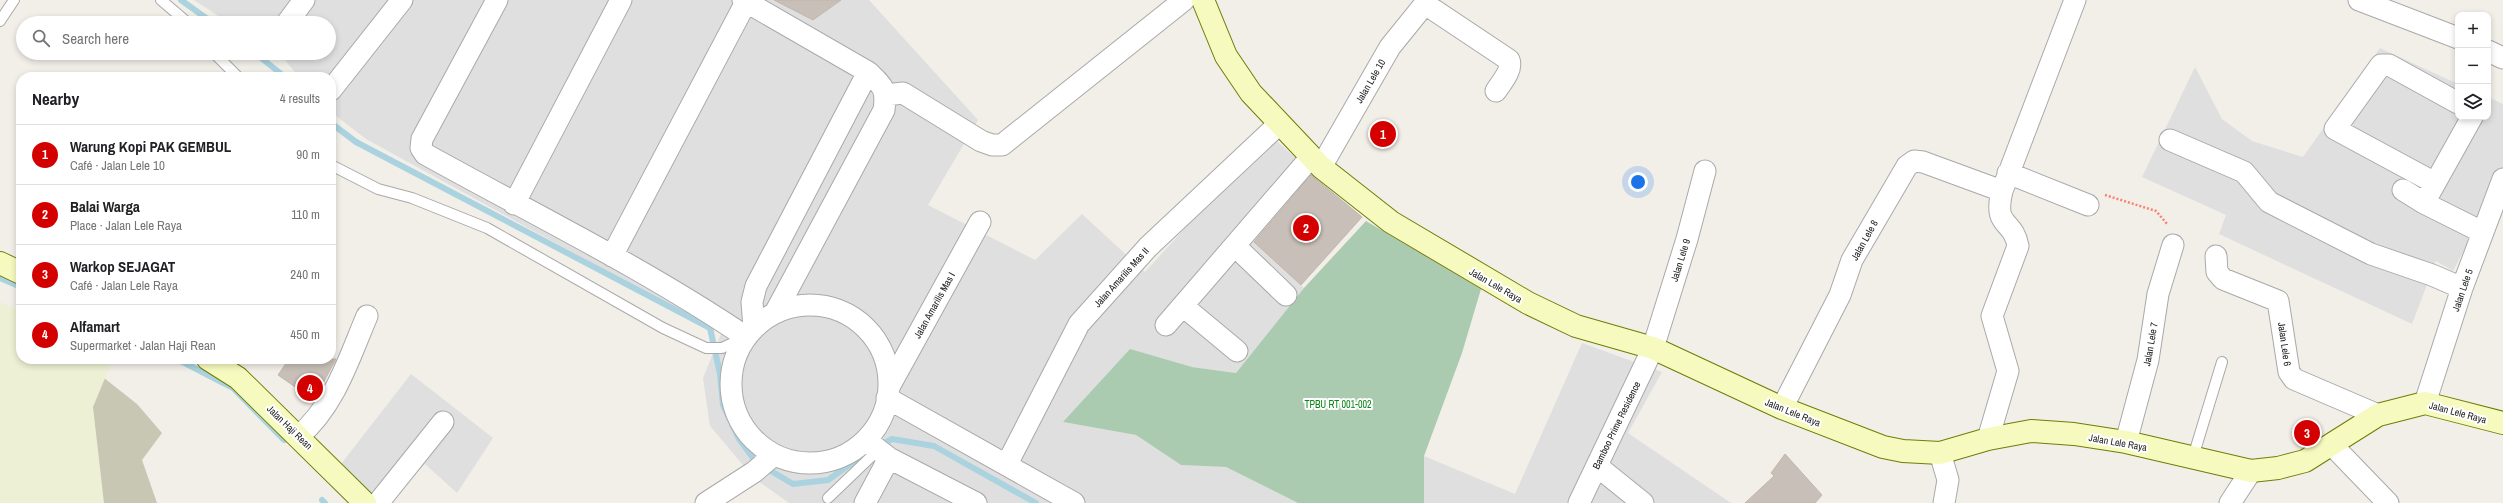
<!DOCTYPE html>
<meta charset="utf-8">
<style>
:root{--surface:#fff;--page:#f6f6f6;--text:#202124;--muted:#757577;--line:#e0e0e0;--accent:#d40000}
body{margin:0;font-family:"Archivo Narrow",sans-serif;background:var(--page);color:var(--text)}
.controls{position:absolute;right:12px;top:12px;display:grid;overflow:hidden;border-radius:8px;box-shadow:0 2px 6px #0003}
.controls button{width:36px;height:36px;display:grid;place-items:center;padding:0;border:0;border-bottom:1px solid var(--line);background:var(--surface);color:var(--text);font:20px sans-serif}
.you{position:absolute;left:1638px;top:182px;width:14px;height:14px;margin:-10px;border:3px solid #fff;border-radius:50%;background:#1a73e8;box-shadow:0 0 0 6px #1a73e833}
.badge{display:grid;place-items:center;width:26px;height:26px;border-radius:50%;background:var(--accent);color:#fff;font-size:13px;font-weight:700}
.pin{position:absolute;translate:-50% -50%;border:2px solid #fff;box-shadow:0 1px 4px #0006}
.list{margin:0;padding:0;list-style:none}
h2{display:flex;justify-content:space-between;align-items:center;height:52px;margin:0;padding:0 16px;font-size:17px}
h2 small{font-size:13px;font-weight:400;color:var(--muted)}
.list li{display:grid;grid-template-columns:26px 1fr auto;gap:12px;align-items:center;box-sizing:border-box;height:60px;padding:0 16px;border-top:1px solid var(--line)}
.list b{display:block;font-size:15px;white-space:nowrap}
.list p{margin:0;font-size:13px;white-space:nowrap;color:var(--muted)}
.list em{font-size:13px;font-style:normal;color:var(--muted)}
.icon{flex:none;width:22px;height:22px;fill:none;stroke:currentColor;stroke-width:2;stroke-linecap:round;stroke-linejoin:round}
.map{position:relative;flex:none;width:2503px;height:503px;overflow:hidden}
.search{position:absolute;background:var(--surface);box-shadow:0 2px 6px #0003;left:16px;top:16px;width:320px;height:44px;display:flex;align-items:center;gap:10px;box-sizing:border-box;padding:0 14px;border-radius:22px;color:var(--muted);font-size:15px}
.panel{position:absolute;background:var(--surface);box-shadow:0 2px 6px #0003;left:16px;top:72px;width:320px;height:292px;border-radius:16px}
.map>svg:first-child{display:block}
</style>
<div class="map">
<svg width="2503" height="503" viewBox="0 0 2503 503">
<rect width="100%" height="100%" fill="#f2efe9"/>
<path fill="#e0dfdf" d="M 194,0 L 869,0 L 978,120 L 928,205 L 1035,260 L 1082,214 L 1145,272 L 1270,135 L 1317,177 L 1257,244 L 1304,288 L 1236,373 L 1192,367 L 1063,422 L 1136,435 L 1181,465 L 1226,467 L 1298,503 L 789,503 L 754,478 L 710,426 L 703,378 L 721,334 L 366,139 L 331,112 L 331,77 L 299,77 L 284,59 L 275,53 L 329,53 L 329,23 L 229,23 Z
M 2380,48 L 2458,84 L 2458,117 L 2488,117 L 2488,97 L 2503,104 L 2503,176 L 2453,271 L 2436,261 L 2412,324 L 2219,234 L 2226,215 L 2142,177 L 2195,67 L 2222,119 L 2252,141 L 2303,157 Z
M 1582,343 L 1662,372 L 1628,433 L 1731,503 L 1424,503 L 1424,456 L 1515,494 Z
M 411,374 L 493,438 L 457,493 L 425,464 L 387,503 L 376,503 L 341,464 Z"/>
<path fill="#c7c7b4" d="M 0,348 L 21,359 L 80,359 L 137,404 L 162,433 L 142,460 L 157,503 L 3,503 L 0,497 Z"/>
<path fill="#eef0d5" d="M 0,302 L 21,311 L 21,359 L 113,359 L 93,407 L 104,503 L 0,503 Z"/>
<path fill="#aacbaf" d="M 1366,221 L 1481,289 L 1462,353 L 1424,456 L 1424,503 L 1298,503 L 1226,467 L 1181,465 L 1136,435 L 1063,422 L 1130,349 L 1192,367 L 1236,373 L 1304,288 Z"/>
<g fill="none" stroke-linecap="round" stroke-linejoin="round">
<path stroke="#aad3df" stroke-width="6" d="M 181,0 L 213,23
M 255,53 L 285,77
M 331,123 L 356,142 L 710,328 L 720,374 L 723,405 L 739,439 L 756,462 L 793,484 L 828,480 L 866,453 L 892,439 L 934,446 L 1036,503
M 0,278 L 21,287
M 177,359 L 233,388 L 284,440
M 322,500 L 325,503"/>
</g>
<path fill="#c7bfb8" stroke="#c4b6ab" d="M 774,0 L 841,0 L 813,20 Z
M 1311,175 L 1362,217 L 1301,285 L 1254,242 Z
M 289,359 L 336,359 L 314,400 L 278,375 Z
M 1785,454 L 1822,495 L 1815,503 L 1745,503 L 1774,476 L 1771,473 Z"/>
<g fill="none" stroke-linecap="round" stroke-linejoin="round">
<g stroke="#a9a9a9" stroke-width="12">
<path id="lane" d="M 161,0 L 188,23
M 0,21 L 14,0
M 214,53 L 238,77
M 331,165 L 378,189 L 412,198 L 487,228 L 663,328 L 706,348 L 722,348 L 746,337
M 2193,457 L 2222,362
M 828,498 L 877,451"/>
</g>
<g stroke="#a9a9a9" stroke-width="23">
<path id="street" d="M 497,0 L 422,139 L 421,148 L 425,154 C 533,214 644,268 746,337
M 743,0 L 868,72 C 883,86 887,89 884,110 L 775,313
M 2359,0 L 2458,38
M 1425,4 L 1509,60 C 1513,70 1501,83 1496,91
M 287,23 L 304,0
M 2488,51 L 2503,58
M 331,90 L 402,0
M 886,95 L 903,93 L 981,141 L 992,145 L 1002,145 L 1184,0
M 2170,140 L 2244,172 L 2269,202 L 2371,254 L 2432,275 L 2462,288
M 1321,167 L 1390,47 L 1428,0
M 2008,173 L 2088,205
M 2435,183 L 2335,129 L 2381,65 L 2389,65 L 2458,103
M 2403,190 L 2424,203 L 2472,117
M 2424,203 L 2482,232
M 514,204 L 621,0
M 1235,246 L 1286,295
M 612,256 L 746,2
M 2216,256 L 2217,272 L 2223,279 L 2278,301 L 2289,372 L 2294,379 L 2378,415
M731 384a79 79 0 1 1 158 0a79 79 0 1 1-158 0Z
M 1183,306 L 1237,351
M 1166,325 L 1311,157
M 754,328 L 752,302 L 756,286 L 868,72
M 889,387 L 980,222
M 887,398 L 1074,503
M 2425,403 L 2462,288 L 2503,179
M 1782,408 L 1840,295 L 1852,260 L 1907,166 L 1914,161 L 1923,162 L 2002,191
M 299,436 C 335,405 349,358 367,316
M 1988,439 L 2008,371 L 1992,316 L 2018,246 C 2013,218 1993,229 2002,191 L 2075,0
M 866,440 L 889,458 L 976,503
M 2126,442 L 2148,360 L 2158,294 L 2173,245
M 2332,445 L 2388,503
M 1940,453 L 1948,480 L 1944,503
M 1007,464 L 1079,324 L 1148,247 L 1279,124
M 1597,466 L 1643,503
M 378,503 L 443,422
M 706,503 L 754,472 L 774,455
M 865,503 L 889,458
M 1579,503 L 1653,348 L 1687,239 L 1705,171
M 2230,503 L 2251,471"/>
</g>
<g stroke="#707d05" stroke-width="24">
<path id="secondary" d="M 1203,0 L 1226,56 L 1251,93 L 1321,167 L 1391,222 L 1528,303 L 1576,326 L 1653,348 L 1782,408 L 1883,447 L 1903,451 L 1940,453 L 1988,439 L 2031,431 L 2074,434 L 2126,442 L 2251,471 L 2278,468 L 2305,461 L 2378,415 L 2425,403 L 2503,423
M 0,263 L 21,273
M 208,359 L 238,378 L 365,503"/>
</g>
<path stroke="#fa8072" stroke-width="2.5" stroke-dasharray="2 2" stroke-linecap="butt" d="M 2105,195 L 2156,211 L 2168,225"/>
<use href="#lane" stroke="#fff" stroke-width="10"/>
<use href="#street" stroke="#fff" stroke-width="21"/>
<use href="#secondary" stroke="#f7fabf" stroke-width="22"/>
</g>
<g text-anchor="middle" stroke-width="4" stroke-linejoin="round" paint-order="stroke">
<g font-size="10" fill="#222" stroke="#fff">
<text transform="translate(1370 81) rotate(-60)" y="4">Jalan Lele 10</text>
<text transform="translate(1864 240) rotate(-61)" y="4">Jalan Lele 8</text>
<text transform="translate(1680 260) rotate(-73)" y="4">Jalan Lele 9</text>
<text transform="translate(1121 277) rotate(-48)" y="4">Jalan Amarilis Mas II</text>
<text transform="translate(1496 285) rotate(30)" y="4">Jalan Lele Raya</text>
<text transform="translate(2462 290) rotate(-71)" y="4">Jalan Lele 5</text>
<text transform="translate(934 305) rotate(-61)" y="4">Jalan Amarilis Mas I</text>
<text transform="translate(2150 344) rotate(-80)" y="4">Jalan Lele 7</text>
<text transform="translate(2285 344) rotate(82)" y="4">Jalan Lele 6</text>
<text transform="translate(1793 412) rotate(22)" y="4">Jalan Lele Raya</text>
<text transform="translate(2458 412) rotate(15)" y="4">Jalan Lele Raya</text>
<text transform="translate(1616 425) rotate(-64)" y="4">Bamboo Prime Residence</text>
<text transform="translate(290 427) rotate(44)" y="4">Jalan Haji Rean</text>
<text transform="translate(2118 442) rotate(10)" y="4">Jalan Lele Raya</text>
</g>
<g font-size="10" fill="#0c8416" stroke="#fff">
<text x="1338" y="408">TPBU RT 001-002</text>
</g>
</g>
</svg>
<div class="controls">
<button>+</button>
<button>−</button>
<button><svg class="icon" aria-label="layers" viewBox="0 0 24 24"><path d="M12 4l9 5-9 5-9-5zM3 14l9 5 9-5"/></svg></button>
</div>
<div class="you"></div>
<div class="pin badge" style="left:1383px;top:134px">1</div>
<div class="pin badge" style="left:1306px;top:228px">2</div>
<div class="pin badge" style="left:2307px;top:433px">3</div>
<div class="pin badge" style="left:310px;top:388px">4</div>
<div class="search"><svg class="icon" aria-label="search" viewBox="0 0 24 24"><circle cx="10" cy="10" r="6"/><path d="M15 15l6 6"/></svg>Search here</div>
<section class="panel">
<h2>Nearby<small>4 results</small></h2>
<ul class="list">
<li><span class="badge">1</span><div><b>Warung Kopi PAK GEMBUL</b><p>Café · Jalan Lele 10</p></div><em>90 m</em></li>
<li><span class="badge">2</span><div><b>Balai Warga</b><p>Place · Jalan Lele Raya</p></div><em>110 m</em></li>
<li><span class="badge">3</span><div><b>Warkop SEJAGAT</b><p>Café · Jalan Lele Raya</p></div><em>240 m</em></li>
<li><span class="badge">4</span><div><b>Alfamart</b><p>Supermarket · Jalan Haji Rean</p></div><em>450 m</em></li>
</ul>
</section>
</div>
